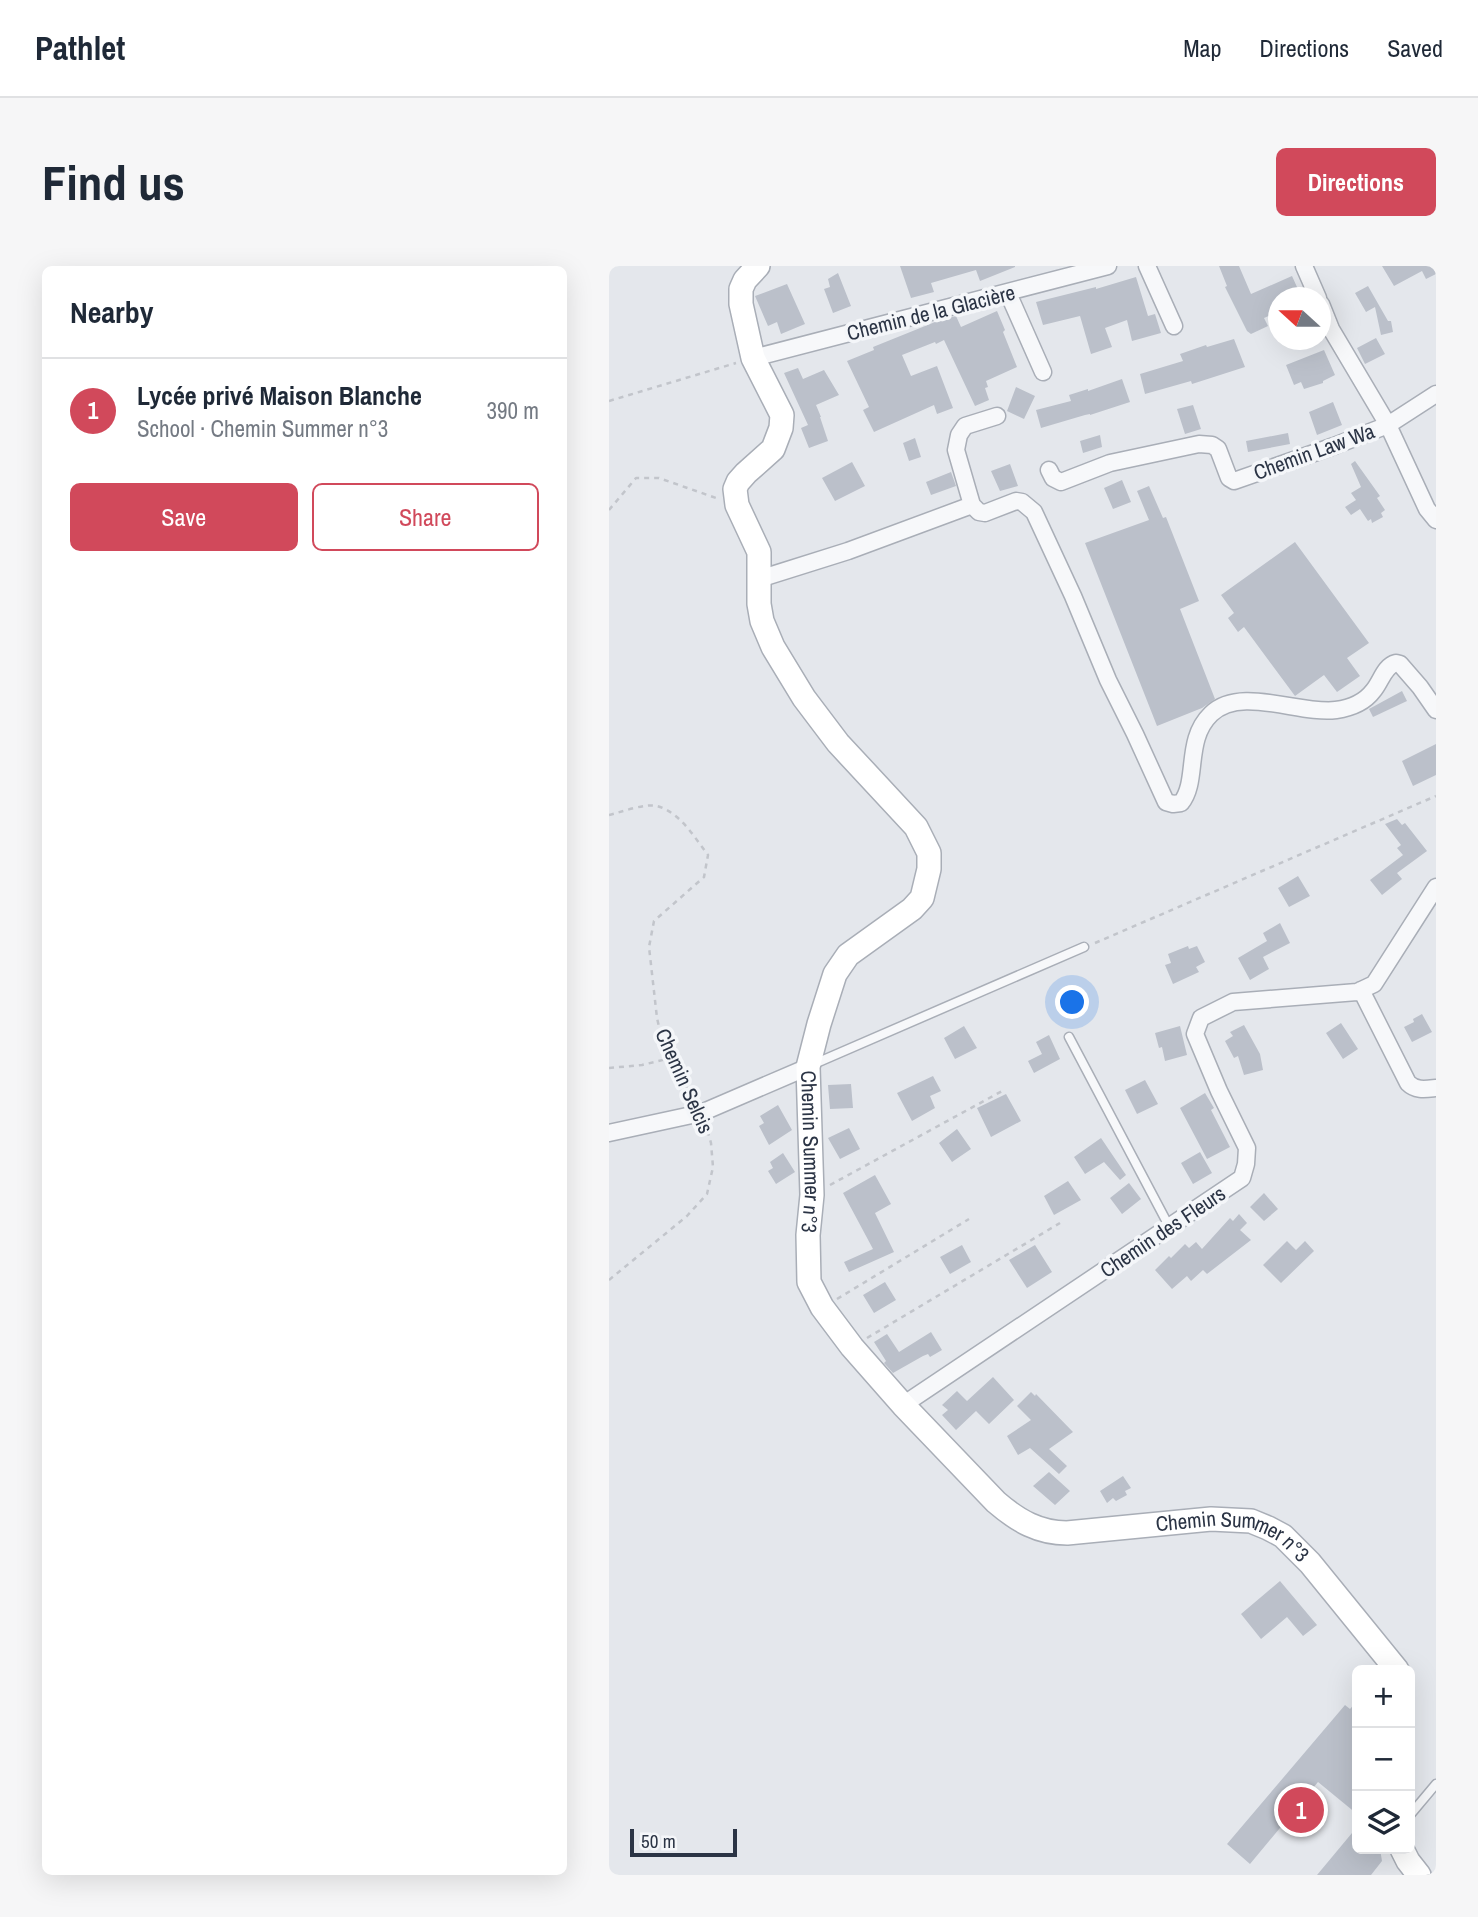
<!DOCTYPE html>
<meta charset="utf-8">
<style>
:root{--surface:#fff;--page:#f6f6f7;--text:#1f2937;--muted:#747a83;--line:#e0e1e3;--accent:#d1495b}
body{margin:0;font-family:"Archivo Narrow",sans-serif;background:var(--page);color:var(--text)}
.controls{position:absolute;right:21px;bottom:21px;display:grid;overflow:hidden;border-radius:10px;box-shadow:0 7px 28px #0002}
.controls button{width:63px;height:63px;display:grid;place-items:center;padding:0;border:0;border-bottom:2px solid var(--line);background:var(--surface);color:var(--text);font:35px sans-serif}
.compass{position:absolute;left:659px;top:21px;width:63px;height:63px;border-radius:50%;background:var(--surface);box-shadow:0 7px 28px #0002;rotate:291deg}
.scale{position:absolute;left:21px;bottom:18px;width:107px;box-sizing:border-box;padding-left:7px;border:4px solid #2b3445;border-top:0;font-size:19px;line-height:24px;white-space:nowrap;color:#2b3445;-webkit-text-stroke:5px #f4f6f9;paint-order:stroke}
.you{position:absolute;left:464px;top:737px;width:24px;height:24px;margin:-18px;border:5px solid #fff;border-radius:50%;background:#1a73e8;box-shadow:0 0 0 10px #1a73e833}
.badge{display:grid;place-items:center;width:46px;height:46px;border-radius:50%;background:var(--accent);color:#fff;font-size:23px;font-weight:700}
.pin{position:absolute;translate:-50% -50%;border:4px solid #fff;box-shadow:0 2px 7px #0006}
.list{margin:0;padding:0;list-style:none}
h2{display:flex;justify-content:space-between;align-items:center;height:91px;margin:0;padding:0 28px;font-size:30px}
h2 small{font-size:23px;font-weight:400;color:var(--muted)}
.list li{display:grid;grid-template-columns:46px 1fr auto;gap:21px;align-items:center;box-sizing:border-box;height:105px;padding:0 28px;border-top:2px solid var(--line)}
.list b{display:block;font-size:26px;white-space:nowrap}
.list p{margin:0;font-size:23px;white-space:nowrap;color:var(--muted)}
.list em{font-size:23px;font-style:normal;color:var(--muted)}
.actions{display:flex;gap:14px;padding:21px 28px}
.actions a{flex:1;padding:16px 0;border:2px solid var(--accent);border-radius:10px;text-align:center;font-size:24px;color:var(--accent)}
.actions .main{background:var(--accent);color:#fff}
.icon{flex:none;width:38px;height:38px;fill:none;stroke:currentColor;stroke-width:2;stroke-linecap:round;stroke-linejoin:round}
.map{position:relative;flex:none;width:827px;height:1609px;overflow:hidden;border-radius:10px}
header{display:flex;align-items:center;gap:42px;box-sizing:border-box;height:98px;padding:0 35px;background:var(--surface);border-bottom:2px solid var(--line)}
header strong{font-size:33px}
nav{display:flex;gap:38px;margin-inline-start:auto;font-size:24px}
.intro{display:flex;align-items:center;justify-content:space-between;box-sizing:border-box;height:168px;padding:0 42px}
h1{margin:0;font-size:49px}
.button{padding:18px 32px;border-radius:10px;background:var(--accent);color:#fff;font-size:24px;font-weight:700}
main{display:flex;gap:42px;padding:0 42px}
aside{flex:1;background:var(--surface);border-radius:10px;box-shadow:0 7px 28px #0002}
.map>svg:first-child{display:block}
</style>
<header>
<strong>Pathlet</strong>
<nav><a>Map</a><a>Directions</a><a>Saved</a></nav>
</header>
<div class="intro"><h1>Find us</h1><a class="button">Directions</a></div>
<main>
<aside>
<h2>Nearby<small></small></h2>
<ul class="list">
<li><span class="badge">1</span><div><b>Lycée privé Maison Blanche</b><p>School · Chemin Summer n°3</p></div><em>390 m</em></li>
</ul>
<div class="actions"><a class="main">Save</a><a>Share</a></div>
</aside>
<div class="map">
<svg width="827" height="1609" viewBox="0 0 827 1609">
<rect width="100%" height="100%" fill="#e4e7ec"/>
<path fill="#bbc0ca" d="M 291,0 L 406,0 L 406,1 L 371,15 L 367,4 L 322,17 L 325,26 L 302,32 Z
M 610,0 L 630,0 L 642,28 L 683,10 L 693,32 L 669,32 L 669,46 L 655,52 L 659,60 L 642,68 L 638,65 L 616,21 L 618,20 Z
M 773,0 L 827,0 L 827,8 L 817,13 L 813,5 L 785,20 Z
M 229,7 L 242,40 L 224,47 L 215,23 L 221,21 L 219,13 Z
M 527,11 L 539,50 L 546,48 L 552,67 L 523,75 L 518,54 L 496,62 L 503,81 L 482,88 L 471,50 L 434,59 L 427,36 L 487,21 L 487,23 Z
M 178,18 L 196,58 L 172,68 L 168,56 L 159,60 L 146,30 Z
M 759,20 L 779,55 L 782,55 L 784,66 L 772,69 L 766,41 L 757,46 L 746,27 Z
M 388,45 L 396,64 L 394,66 L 408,101 L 377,115 L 379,121 L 376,122 L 380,134 L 366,140 L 335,74 L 327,78 L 326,76 L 293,89 L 302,110 L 328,100 L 344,142 L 328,148 L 325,139 L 265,166 L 254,144 L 260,141 L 238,95 L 265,84 L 264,81 L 331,54 L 347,50 L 352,61 Z
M 767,72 L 776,88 L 756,98 L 748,82 Z
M 625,73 L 636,101 L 583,118 L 582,115 L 536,128 L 531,108 L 574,95 L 571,88 L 597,79 L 598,81 Z
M 715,84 L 726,109 L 714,115 L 714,117 L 695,123 L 692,116 L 685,119 L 677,99 Z
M 189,102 L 194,113 L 215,104 L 230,129 L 207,139 L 212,151 L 211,151 L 219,175 L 200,182 L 192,162 L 199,159 L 175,107 Z
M 513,113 L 521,136 L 481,149 L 481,148 L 476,149 L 432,162 L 427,144 L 462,135 L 460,129 L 479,123 L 479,125 Z
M 407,121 L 426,130 L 415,153 L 398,145 Z
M 724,136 L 733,159 L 708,169 L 700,146 Z
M 584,139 L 592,163 L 576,168 L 568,143 Z
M 679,167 L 681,178 L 639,186 L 637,175 Z
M 491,169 L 493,181 L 474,187 L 471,175 Z
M 306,172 L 312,191 L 300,195 L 294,177 Z
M 746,195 L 771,230 L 768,232 L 776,244 L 772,247 L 774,251 L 763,257 L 762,253 L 759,255 L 751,243 L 742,249 L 736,241 L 747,234 L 742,227 L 752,221 L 742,198 Z
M 243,196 L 256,220 L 226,235 L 213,212 Z
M 401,198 L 409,220 L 391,225 L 382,205 Z
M 342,206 L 347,220 L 322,229 L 317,216 Z
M 513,214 L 522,236 L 504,243 L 495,222 Z
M 540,220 L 554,252 L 557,251 L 590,335 L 571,343 L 606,433 L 593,442 L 548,460 L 476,277 L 540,254 L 528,225 Z
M 686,276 L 760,377 L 738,392 L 751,410 L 728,426 L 715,409 L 686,430 L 635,361 L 629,366 L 619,352 L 625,347 L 612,329 Z
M 793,425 L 798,435 L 764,451 L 760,443 Z
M 827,478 L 827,509 L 804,520 L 793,495 Z
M 788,553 L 793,559 L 796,557 L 818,585 L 788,607 L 793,613 L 773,629 L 761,614 L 794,589 L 788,582 L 792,579 L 776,558 Z
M 689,610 L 701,630 L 680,641 L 669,622 Z
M 671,657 L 681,677 L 654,691 L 660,703 L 641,714 L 629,692 L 658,675 L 654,667 Z
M 579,680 L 580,683 L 588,680 L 596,696 L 587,701 L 590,706 L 564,718 L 556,699 L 562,697 L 559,688 Z
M 813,748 L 823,766 L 803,776 L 795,761 L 805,756 L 804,753 Z
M 732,757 L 749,783 L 734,793 L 717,767 Z
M 635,759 L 651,788 L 654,804 L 635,809 L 629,790 L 625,792 L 616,775 L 624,770 L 621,766 Z
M 355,760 L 368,782 L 346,793 L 335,772 Z
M 571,760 L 578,789 L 556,795 L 553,781 L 550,782 L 546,767 Z
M 440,769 L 451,793 L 425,807 L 419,795 L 433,788 L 427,776 Z
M 324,810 L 332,825 L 321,830 L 326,842 L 303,855 L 288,827 Z
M 536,814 L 549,838 L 528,848 L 516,824 Z
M 242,818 L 244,842 L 221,843 L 219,819 Z
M 596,827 L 605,842 L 602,844 L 621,881 L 598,893 L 571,842 Z
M 397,828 L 412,855 L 382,871 L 368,842 Z
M 169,839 L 183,864 L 160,879 L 150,860 L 155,857 L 151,850 Z
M 240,862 L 251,883 L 231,893 L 219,872 Z
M 348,863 L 362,883 L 343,896 L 330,877 Z
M 492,872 L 517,909 L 511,914 L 495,896 L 476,908 L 465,891 Z
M 591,886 L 603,907 L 584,918 L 572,897 Z
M 174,887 L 186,906 L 167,918 L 159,905 L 164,902 L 161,896 Z
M 266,909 L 282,938 L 266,947 L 285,986 L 240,1006 L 235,996 L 264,983 L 234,927 Z
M 459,915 L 472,934 L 445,949 L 435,930 Z
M 520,917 L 532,933 L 513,948 L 501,932 Z
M 655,927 L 669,943 L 655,955 L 641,941 Z
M 630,948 L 638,957 L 631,964 L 642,974 L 598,1008 L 594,1004 L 582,1015 L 578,1010 L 563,1023 L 546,1004 L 560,990 L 562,992 L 576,978 L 580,982 L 587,976 L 593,983 L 621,952 L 624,955 Z
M 678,975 L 687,984 L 696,975 L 705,985 L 672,1017 L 654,999 Z
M 353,979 L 362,996 L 341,1008 L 331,991 Z
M 426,979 L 443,1006 L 418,1022 L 400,994 Z
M 276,1016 L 287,1034 L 265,1047 L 254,1029 Z
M 322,1066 L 333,1084 L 321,1091 L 319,1088 L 314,1090 L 284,1107 L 275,1097 L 277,1095 L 265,1076 L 278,1068 L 290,1086 Z
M 384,1111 L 405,1134 L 380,1158 L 367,1145 L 347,1164 L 333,1149 L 339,1144 L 333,1139 L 348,1125 L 358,1135 Z
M 422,1126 L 426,1130 L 427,1128 L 464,1166 L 440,1183 L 458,1200 L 450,1208 L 421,1182 L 409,1189 L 398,1170 L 422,1154 L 408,1140 Z
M 440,1206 L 461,1225 L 446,1239 L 424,1220 Z
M 514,1210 L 522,1222 L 516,1225 L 518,1229 L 507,1235 L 504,1232 L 498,1237 L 491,1225 Z
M 671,1315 L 708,1359 L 694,1370 L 678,1351 L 652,1373 L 632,1348 Z
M 748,1435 L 748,1548 L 709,1516 L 641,1598 L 618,1578 L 736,1439 L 741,1443 Z
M 748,1561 L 748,1583 L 771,1583 L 773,1595 L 762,1609 L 708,1609 Z"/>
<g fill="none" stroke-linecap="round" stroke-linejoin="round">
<g stroke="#a9aeb7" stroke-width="11">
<path id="lane" d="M 460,771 L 561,962
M 205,798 L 475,681
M 801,1549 L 827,1518"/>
</g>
<g stroke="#a9aeb7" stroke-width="19">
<path id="street" d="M 538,0 L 565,60
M 695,0 L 709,32
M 399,27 L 434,106
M 712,38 L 722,63 L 779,159 L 818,243 L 827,254
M 144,92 L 499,0
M 388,150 L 356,160 L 350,169 L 347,184 L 363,239 L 370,246 L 376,247 L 407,235 L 413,236 L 425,246 L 464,330 L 499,414 L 526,468 L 557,536 L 564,538 L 572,537 C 590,515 575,474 602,448 C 631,419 691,449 727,444 C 741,442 755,437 764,425 C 772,416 775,400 787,397 L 791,398 L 811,421 L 827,444
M 440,204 L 444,212 L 452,216 L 501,197 L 590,178 L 603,179 L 609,183 L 620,212 L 625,215 L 725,180 L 779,159 L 827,128
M 150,313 L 239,285 L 363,239
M 752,724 L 799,817 C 807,825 817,823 827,822
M 0,867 L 92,847 L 199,801
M 294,1139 L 633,912 L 637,898 L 638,882 L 610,825 L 586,768 L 592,752 L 624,736 L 748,726 L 765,718 L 827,621"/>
</g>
<g stroke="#a9aeb7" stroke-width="26">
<g id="secondary">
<path id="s1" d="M 149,0 L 136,14 L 132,23 L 132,38 L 144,92 L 173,149 L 172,162 L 164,183 L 137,207 L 129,216 L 126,223 L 128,239 L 150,286 L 150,338 L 153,355 L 164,381 L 195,432 L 229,477 L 307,561 L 320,587 L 320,603 L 313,632 L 303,643 L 239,689 L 226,708 L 210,758 L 199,801 L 203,929 L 199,969 L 200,1016 L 213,1041 L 243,1081 L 294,1139 L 387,1236 C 409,1255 430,1267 458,1267 L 602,1253 L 642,1255 L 659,1262 L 674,1270 L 701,1297 L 788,1404"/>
<path d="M 793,1583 L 799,1595 L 810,1609"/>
</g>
</g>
<path stroke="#c2c5cb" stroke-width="2.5" stroke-dasharray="5 5" stroke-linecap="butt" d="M 0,135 L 127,97
M 0,244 L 27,212 L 50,212 L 107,232
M 0,549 C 12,546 37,537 48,540 C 72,547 85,571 99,589 L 95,611 L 45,655 L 40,681 L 48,752 L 54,778 L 85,835
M 486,677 L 827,530
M 0,802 L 33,799 L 62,792
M 221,919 L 395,824
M 0,1014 L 78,950 L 98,928 L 104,901 L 102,877 L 97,860
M 228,1033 L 360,953
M 258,1072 L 451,957"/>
<use href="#lane" stroke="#f7f8fa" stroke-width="8"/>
<use href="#street" stroke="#f7f8fa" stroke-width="16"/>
<use href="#secondary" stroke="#fff" stroke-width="23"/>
</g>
<g text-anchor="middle" stroke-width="7" stroke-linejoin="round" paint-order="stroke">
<g font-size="21" fill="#2b3445" stroke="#f4f6f9">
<text transform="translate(322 47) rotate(-14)" y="7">Chemin de la Glacière</text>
<text transform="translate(705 186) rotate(-20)" y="7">Chemin Law Wa</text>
<text transform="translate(75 815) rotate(66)" y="7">Chemin Selcis</text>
<text dy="7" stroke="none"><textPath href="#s1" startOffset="1024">Chemin Summer n°3</textPath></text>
<text transform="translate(554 966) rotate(-34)" y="7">Chemin des Fleurs</text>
<text dy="7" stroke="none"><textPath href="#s1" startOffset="1694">Chemin Summer n°3</textPath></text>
</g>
</g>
</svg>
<div class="controls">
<button>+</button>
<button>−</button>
<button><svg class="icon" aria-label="layers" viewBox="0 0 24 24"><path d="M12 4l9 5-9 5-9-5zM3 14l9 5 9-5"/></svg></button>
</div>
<svg class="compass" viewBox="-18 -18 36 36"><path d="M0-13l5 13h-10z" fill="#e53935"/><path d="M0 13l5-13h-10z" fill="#747a83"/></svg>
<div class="scale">50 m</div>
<div class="you"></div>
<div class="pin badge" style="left:692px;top:1544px">1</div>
</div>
</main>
